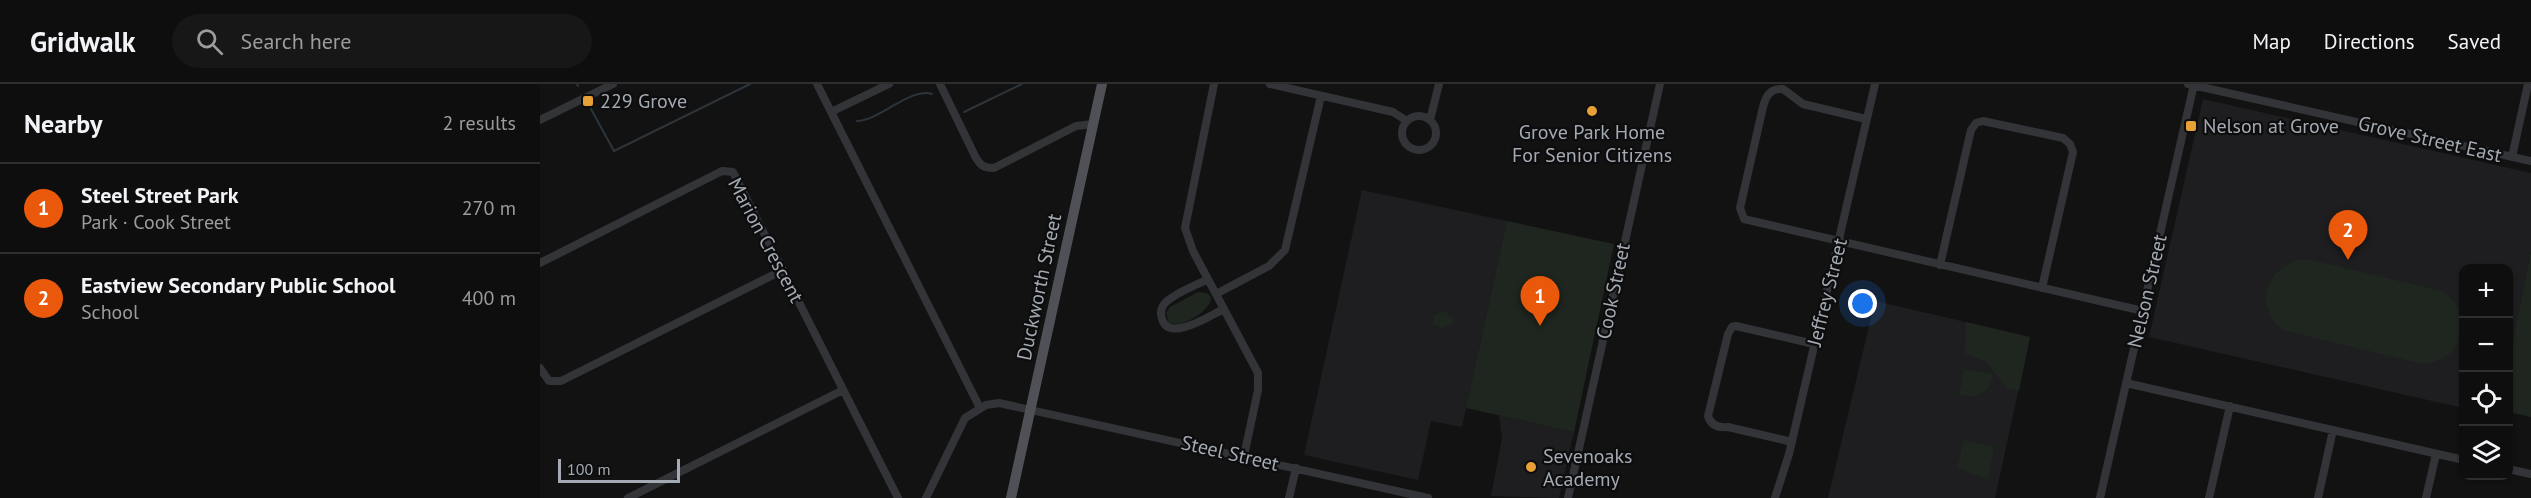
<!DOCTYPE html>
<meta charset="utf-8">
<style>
:root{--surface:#0e0e0e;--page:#171717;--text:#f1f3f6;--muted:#9b9c9e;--line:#2e2e2e;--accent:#ea580c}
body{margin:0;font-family:"PT Sans",sans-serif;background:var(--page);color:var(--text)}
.controls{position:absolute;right:18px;bottom:18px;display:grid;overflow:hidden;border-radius:12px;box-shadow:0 2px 4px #0004}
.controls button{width:54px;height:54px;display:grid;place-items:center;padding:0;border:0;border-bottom:2px solid var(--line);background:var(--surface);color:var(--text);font:30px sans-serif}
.scale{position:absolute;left:18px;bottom:15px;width:122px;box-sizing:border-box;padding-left:6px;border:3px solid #a4aab3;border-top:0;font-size:16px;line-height:21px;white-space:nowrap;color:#a4aab3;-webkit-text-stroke:4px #0d0d0e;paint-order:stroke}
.you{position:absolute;left:1323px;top:220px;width:21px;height:21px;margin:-15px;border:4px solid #fff;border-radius:50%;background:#1a73e8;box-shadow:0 0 0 9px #1a73e833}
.badge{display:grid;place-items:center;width:39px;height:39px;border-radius:50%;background:var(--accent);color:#fff;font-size:20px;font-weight:700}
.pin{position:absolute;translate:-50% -50px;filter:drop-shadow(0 2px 3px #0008)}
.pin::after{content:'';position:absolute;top:32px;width:21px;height:18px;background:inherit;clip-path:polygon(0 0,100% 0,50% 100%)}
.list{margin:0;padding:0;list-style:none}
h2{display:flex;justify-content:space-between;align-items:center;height:78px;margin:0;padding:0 24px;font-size:26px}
h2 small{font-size:20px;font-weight:400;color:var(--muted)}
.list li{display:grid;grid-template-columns:39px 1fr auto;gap:18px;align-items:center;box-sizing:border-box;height:90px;padding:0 24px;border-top:2px solid var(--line)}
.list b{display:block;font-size:22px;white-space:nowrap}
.list p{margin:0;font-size:20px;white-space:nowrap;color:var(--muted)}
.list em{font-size:20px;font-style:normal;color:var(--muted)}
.icon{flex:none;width:33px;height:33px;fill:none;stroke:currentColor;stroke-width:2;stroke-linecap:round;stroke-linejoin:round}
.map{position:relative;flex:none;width:1991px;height:414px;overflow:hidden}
header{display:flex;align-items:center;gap:36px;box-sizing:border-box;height:84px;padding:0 30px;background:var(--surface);border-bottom:2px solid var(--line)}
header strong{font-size:28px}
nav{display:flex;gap:33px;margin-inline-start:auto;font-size:21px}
.search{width:420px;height:54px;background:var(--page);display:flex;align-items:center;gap:15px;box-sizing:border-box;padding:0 21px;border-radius:33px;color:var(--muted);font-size:22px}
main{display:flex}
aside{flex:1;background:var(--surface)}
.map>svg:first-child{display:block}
</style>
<header>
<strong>Gridwalk</strong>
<div class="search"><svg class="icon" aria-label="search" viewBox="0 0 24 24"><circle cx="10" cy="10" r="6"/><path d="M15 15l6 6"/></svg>Search here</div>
<nav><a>Map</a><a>Directions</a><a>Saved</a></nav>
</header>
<main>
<aside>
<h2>Nearby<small>2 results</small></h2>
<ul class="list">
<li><span class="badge">1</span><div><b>Steel Street Park</b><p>Park · Cook Street</p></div><em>270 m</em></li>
<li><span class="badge">2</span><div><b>Eastview Secondary Public School</b><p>School</p></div><em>400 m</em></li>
</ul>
</aside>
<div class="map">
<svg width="1991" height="414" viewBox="0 0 1991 414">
<rect width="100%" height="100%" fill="#121213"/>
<path fill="#1e1e20" d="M 1663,15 L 1991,89 L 1991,167 L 1969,276 L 1968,184 L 1924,184 L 1923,324 L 1609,253 Z
M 822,106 L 967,137 L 922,343 L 891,337 L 878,396 L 764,371 Z
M 1335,217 L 1490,253 L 1455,414 L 1288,414 Z
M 959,331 L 1034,348 L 1019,414 L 951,412 L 962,354 Z"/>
<path fill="#1e261f" d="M 967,137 L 1074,160 L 1034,348 L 926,324 Z
M 1991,167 L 1991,333 L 1969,328 L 1969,276 Z
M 1767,175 L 1902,207 C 1938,230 1925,276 1883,280 L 1743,246 C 1710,219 1728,179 1767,175 Z
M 658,208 C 693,208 648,247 629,239 L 626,229 L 630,223 Z
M 907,227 L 909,232 L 914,233 L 913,240 L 902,244 L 893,240 L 894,231 Z
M 1426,238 L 1490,253 L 1479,307 L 1467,304 L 1446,278 L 1425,269 Z
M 1424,285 L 1453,290 L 1448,305 L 1436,312 L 1419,311 Z
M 1424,356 L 1454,363 L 1448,396 L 1417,384 Z"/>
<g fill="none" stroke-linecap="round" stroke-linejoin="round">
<path stroke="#2c353b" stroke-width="2" d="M 37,0 L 38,2
M 51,25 L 74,67 L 210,0
M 424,28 L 482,0
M 317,37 C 341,36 370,3 392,10"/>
<path stroke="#333438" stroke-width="8" d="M 277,0 L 440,324
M 400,0 L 435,72 C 440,81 443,84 454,84 L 536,42 L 553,40
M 674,0 L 645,144 L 653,167 L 718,289 L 718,306 L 704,372
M 730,0 L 853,28 L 867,37
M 1648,0 L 1991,77
M 291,28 L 349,0
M862 49a17 17 0 1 1 34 0a17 17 0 1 1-34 0Z
M 1326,35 L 1263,20 L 1243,5 C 1230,4 1226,12 1223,23 L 1200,124 L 1204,135 L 1603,227
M 0,36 L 73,0
M 890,36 L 899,0
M 1972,73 L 1988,0
M 0,179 L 182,87 L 193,88 L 358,414
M 1400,181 L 1431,46 L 1436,39 L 1443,37 L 1523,54 L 1530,60 L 1533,68 L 1502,204
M 668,195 C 655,202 637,208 626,218 C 621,223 620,229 622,235 C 629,259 671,231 684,225
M 676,210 L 729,182 L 745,166 L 781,12
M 0,284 L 9,297 L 21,297 L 243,186
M 1586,299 L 1924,376
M 1252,358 L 1188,343 C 1179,344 1171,342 1168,332 L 1188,250 L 1192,243 L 1196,242 L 1274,260
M 1968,385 L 1991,390
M 88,414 L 303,306
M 386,414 L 425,334 L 446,321 L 459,319 L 888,414
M 749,414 L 756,384
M 1028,414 L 1120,0
M 1235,414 L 1249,370 L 1335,0
M 1560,414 L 1654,0
M 1669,414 L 1690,322
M 1778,414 L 1793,346
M 1886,414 L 1896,370"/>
<path stroke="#4f5157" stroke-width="10" d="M 471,414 L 562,0"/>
</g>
<g fill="#e79f37" stroke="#0d0d0e" stroke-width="2">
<rect x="42" y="11" width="12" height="12" rx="3"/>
<circle cx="1052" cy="27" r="6"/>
<rect x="1645" y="36" width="12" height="12" rx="3"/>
<circle cx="991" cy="383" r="6"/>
</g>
<g text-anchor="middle" stroke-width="4.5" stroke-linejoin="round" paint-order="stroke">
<g font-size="20" fill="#a4aab3" stroke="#0d0d0e" text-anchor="start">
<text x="60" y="24">229 Grove</text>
<text x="1663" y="49">Nelson at Grove</text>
<text x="1052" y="55" text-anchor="middle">Grove Park Home<tspan x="1052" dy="23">For Senior Citizens</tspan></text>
<text x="1003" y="379">Sevenoaks<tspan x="1003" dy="23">Academy</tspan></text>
</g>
<g font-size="20" fill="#a4aab3" stroke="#0d0d0e">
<text transform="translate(1890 55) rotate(13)" y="7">Grove Street East</text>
<text transform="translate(226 156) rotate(62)" y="7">Marion Crescent</text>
<text transform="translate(499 203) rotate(-78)" y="7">Duckworth Street</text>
<text transform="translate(1073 207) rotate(-78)" y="7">Cook Street</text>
<text transform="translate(1607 207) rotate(-77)" y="7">Nelson Street</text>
<text transform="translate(1287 208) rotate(-76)" y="7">Jeffrey Street</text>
<text transform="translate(690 369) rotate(13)" y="7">Steel Street</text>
</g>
</g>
</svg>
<div class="controls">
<button>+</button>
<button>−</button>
<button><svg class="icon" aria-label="locate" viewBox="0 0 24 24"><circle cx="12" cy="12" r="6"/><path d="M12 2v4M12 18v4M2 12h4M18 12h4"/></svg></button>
<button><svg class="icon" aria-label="layers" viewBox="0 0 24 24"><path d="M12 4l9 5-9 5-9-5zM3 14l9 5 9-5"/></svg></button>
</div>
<div class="scale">100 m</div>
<div class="you"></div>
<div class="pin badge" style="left:1000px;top:242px">1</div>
<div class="pin badge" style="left:1808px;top:176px">2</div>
</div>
</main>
